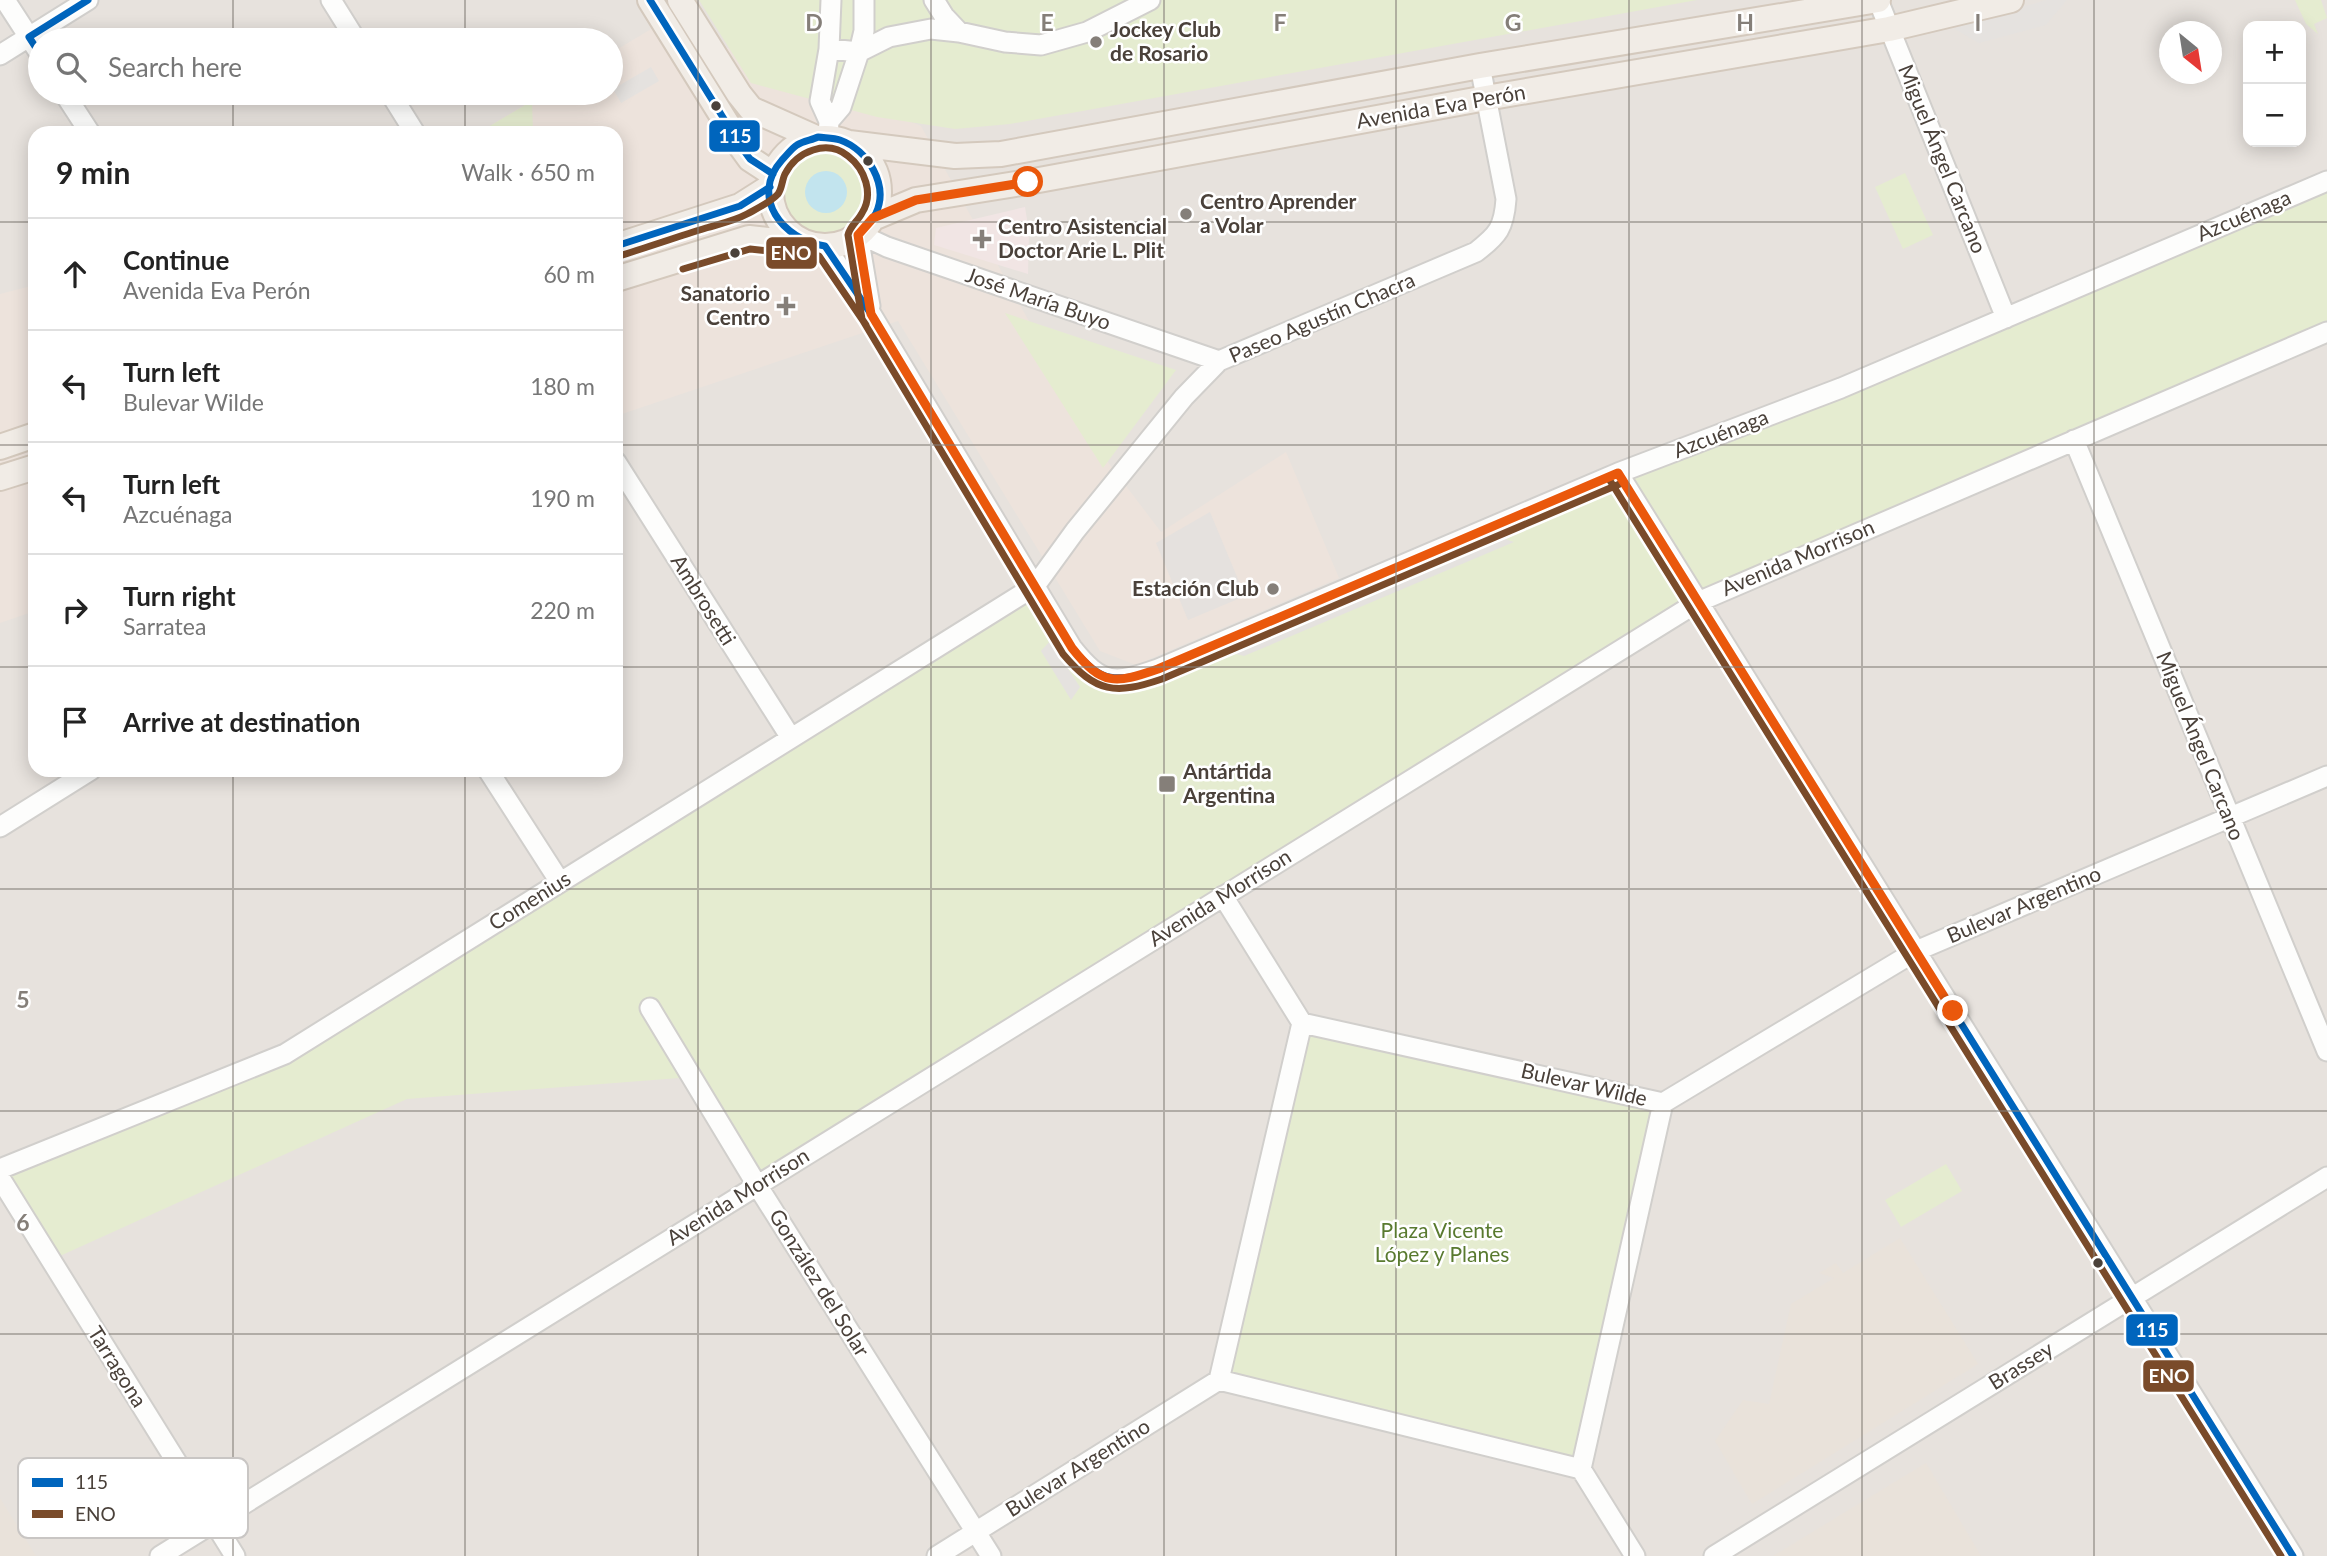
<!DOCTYPE html>
<meta charset="utf-8">
<style>
:root{--surface:#fff;--page:#f2f2f2;--text:#222;--muted:#767676;--line:#e0e0e0}
body{margin:0;font-family:Lato,sans-serif;background:var(--page);color:var(--text)}
.controls{position:absolute;right:21px;top:21px;display:grid;overflow:hidden;border-radius:14px;box-shadow:0 4px 18px #0003}
.controls button{width:63px;height:63px;display:grid;place-items:center;padding:0;border:0;border-bottom:2px solid var(--line);background:var(--surface);color:var(--text);font:35px sans-serif}
.compass{position:absolute;left:2159px;top:21px;width:63px;height:63px;border-radius:50%;background:var(--surface);box-shadow:0 4px 18px #0003;rotate:150deg}
.stop{position:absolute;width:21px;height:21px;margin:-16px;border:5px solid #ea580c;border-radius:50%;background:#fff}
.stop.end{background:#ea580c;border-color:#fff;box-shadow:0 2px 7px #0008}
.list{margin:0;padding:0;list-style:none}
h2{display:flex;justify-content:space-between;align-items:center;height:91px;margin:0;padding:0 28px;font-size:30px}
h2 small{font-size:23px;font-weight:400;color:var(--muted)}
.list li{display:grid;grid-template-columns:46px 1fr auto;gap:21px;align-items:center;box-sizing:border-box;height:112px;padding:0 28px;border-top:2px solid var(--line)}
.list b{display:block;font-size:26px;white-space:nowrap}
.list p{margin:0;font-size:23px;white-space:nowrap;color:var(--muted)}
.list em{font-size:23px;font-style:normal;color:var(--muted)}
.icon{flex:none;width:38px;height:38px;fill:none;stroke:currentColor;stroke-width:2;stroke-linecap:round;stroke-linejoin:round}
.map{position:relative;flex:none;width:2327px;height:1556px;overflow:hidden}
.search{position:absolute;background:var(--surface);box-shadow:0 4px 18px #0003;left:28px;top:28px;width:595px;height:77px;display:flex;align-items:center;gap:18px;box-sizing:border-box;padding:0 24px;border-radius:38px;color:var(--muted);font-size:26px}
.panel{position:absolute;background:var(--surface);box-shadow:0 4px 18px #0003;left:28px;top:126px;width:595px;height:651px;border-radius:21px}
.map>svg:first-child{display:block}
</style>
<div class="map">
<svg width="2327" height="1556" viewBox="0 0 2327 1556">
<rect width="100%" height="100%" fill="#f3f1ee"/>
<path fill="#e7e2dd" fill-rule="evenodd" d="M 0,0 L 2327,0 L 2327,1556 L 0,1556 ZM 2248,26 L 2301,26 L 2301,142 L 2248,142 ZM 2170,32 L 2212,32 L 2212,74 L 2170,74 ZM 40,40 L 611,40 L 611,93 L 40,93 ZM 35,133 L 616,133 L 616,770 L 35,770 Z"/>
<path fill="#ede3dc" d="M 663,22 L 921,126 L 1104,457 L 1161,532 L 1286,452 L 1339,578 L 1136,665 L 1100,651 L 898,321 L 616,416 L 616,133 L 478,133 L 545,93 L 611,93 L 611,53 Z
M 35,285 L 35,611 L 0,623 L 0,294 Z"/>
<path fill="#e5e1de" d="M 1210,512 L 1245,596 L 1188,620 L 1156,543 Z"/>
<path fill="#e9e2da" d="M 1900,1238 L 1978,1364 L 1752,1504 L 1715,1441 L 1743,1400 L 1769,1404 L 1791,1304 L 1834,1278 L 1819,1273 L 1836,1263 L 1843,1273 Z
M 1926,1463 L 1981,1556 L 1773,1556 Z
M 0,1498 L 36,1556 L 0,1556 Z"/>
<path fill="#f1e5e4" d="M 1025,207 L 1029,232 L 1028,274 L 934,245 L 936,228 Z"/>
<path fill="#e5ecd0" d="M 699,0 L 1697,0 L 1010,124 L 955,129 L 877,117 L 751,83 Z
M 2295,0 L 2321,0 L 2327,18 L 2314,24 L 2318,34 L 2306,24 Z
M 532,101 L 533,133 L 478,133 Z
M771 192a54 54 0 1 1 108 0a54 54 0 1 1-108 0Z
M 1905,173 L 1933,235 L 1903,249 L 1875,187 Z
M 2327,181 L 2327,332 L 1698,602 L 757,1185 L 692,1077 L 407,1099 L 51,1260 L 0,1169 L 285,1054 L 1035,586 L 1072,648 L 1113,680 Z
M 1005,313 L 1176,370 L 1103,468 Z
M 1302,1023 L 1663,1103 L 1581,1469 L 1219,1380 Z
M 1946,1164 L 1962,1191 L 1901,1227 L 1885,1200 Z"/>
<path fill="#e5e2df" d="M 2046,0 L 2067,0 L 2046,25 L 1979,43 L 1953,28 Z
M 651,67 L 659,81 L 621,103 L 613,89 Z
M 1502,538 L 1514,542 L 1244,656 L 1232,653 Z
M 1050,641 L 1080,687 L 1071,700 L 1041,651 Z"/>
<path fill="#c2e4ee" d="M805 192a21 21 0 1 1 42 0a21 21 0 1 1-42 0Z"/>
<g fill="none" stroke-linecap="round" stroke-linejoin="round">
<g stroke="#d1cfcc" stroke-width="23">
<path id="minor" d="M 5,0 L 40,54
M 331,0 L 356,40
M 934,0 L 944,16 L 959,32
M 1878,0 L 2006,318
M 829,49 L 859,52 L 889,37 L 931,29 L 959,32 L 1005,42 L 1041,45 L 1087,32 L 1150,0
M 0,55 L 88,0
M 64,93 L 90,133
M 390,93 L 415,133
M 829,121 L 841,107 L 859,52 L 864,31 L 864,0
M 828,137 L 829,121 L 820,101 L 829,49 L 831,0
M 859,234 L 887,247 L 1219,361
M 858,235 L 870,306
M 825,246 L 871,314 L 1072,648 C 1102,686 1115,684 1158,669 L 1618,473 L 1841,388 L 2327,181
M 2074,440 L 2327,1051
M 616,462 L 791,738
M 1618,473 L 2293,1556
M 488,770 L 560,882
M 0,827 L 91,770
M 1223,896 L 1302,1023 L 1219,1380 L 1581,1469 L 1663,1103 L 1302,1023
M 650,1008 L 757,1185 L 991,1556
M 1663,1103 L 1916,951 L 2327,776
M 0,1169 L 285,1054 L 1035,586 L 1075,531 L 1184,397 L 1219,361 L 1476,252 C 1498,235 1504,228 1506,199 L 1480,66
M 0,1178 L 235,1556
M 1581,1469 L 1635,1556
M 160,1556 L 1698,602 L 2327,332
M 937,1556 L 1219,1380
M 1714,1556 L 2327,1177"/>
</g>
<g stroke="#d4c9bd" stroke-width="28">
<path id="major" d="M 650,0 L 742,148 L 750,159 L 773,174
M 680,0 L 739,94 L 751,109 L 816,138
M771 192a54 54 0 1 1 108 0a54 54 0 1 1-108 0Z
M 849,143 L 955,156 L 1001,154 L 1480,66 L 1878,0
M 873,218 L 916,200 L 1028,182 L 1486,98 L 1889,29 L 2011,0
M 616,246 L 740,206 L 770,187
M 616,279 L 749,238 L 805,244
M 0,447 L 35,435
M 0,478 L 35,467"/>
</g>
<use href="#minor" stroke="#fdfdfc" stroke-width="19"/>
<use href="#major" stroke="#f1ece6" stroke-width="24"/>
<g stroke="#fff" stroke-width="12">
<path id="bus-1" d="M 650,0 L 742,148 L 750,159 L 773,174
M 40,54 L 29,37 L 88,0
M 818,137 C 825,138 834,138 840,140 C 868,150 889,185 876,213 C 872,221 863,228 858,235 L 871,314 L 825,246 C 783,240 749,197 782,160 C 787,155 792,148 797,145 C 803,141 812,140 818,137 Z
M 616,246 L 740,206 L 770,187
M 871,314 L 1072,648
M 1618,473 L 2293,1556
M 1072,648 C 1095,675 1107,684 1143,674
M 1072,648 C 1093,676 1108,686 1143,674
M 1158,669 L 1618,473"/>
</g>
<g stroke="#fff" stroke-width="12">
<path id="bus-2" d="M 619,256 C 648,247 677,237 706,228 C 719,224 734,221 747,214 C 756,209 771,202 778,194 C 782,189 782,180 785,174 C 797,151 827,139 848,156 C 865,169 874,194 862,213 C 858,221 850,226 848,235 L 862,319 L 1063,654 C 1096,693 1115,695 1162,679 L 1622,483
M 683,269 L 750,249 L 819,256 L 866,325
M 1609,479 L 2281,1556"/>
</g>
<use href="#bus-1" stroke="#0065bd" stroke-width="7"/>
<use href="#bus-2" stroke="#7a4b2a" stroke-width="7"/>
</g>
<g fill="none" stroke-linecap="round" stroke-linejoin="round">
<path stroke="#ea580c" stroke-width="9" d="M 1028,182 L 916,200 L 873,218 L 858,235 L 871,314 L 1072,648 C 1102,686 1115,684 1158,669 L 1618,473 L 1953,1011"/>
</g>
<path fill="none" stroke="#857f79" stroke-width="2" stroke-opacity="0.55" d="M 233,0 L 233,40M 465,0 L 465,40M 698,0 L 698,1556M 931,0 L 931,1556M 1164,0 L 1164,1556M 1396,0 L 1396,1556M 1629,0 L 1629,1556M 1862,0 L 1862,1556M 2094,0 L 2094,1556M 233,93 L 233,133M 465,93 L 465,133M 0,222 L 35,222M 616,222 L 2327,222M 0,445 L 35,445M 616,445 L 2327,445M 0,667 L 35,667M 616,667 L 2327,667M 233,770 L 233,1556M 465,770 L 465,1556M 0,889 L 2327,889M 0,1111 L 2327,1111M 0,1334 L 2327,1334"/>
<g fill="#857f79" stroke="#fff" stroke-width="2.5">
<circle cx="1096" cy="42" r="7"/>
<circle cx="1186" cy="214" r="7"/>
<path d="M978.5 228.5h7v7h7v7h-7v7h-7v-7h-7v-7h7z"/>
<path d="M782.5 295.5h7v7h7v7h-7v7h-7v-7h-7v-7h7z"/>
<circle cx="1273" cy="589" r="7"/>
<rect x="1158" y="775" width="18" height="18" rx="3.5"/>
</g>
<g fill="#4a413a" stroke="#fff" stroke-width="2.5">
<circle cx="716" cy="106" r="6"/>
<circle cx="868" cy="161" r="6"/>
<circle cx="735" cy="253" r="6"/>
<circle cx="2098" cy="1263" r="6"/>
</g>
<g text-anchor="middle" stroke-width="5" stroke-linejoin="round" paint-order="stroke">
<g font-size="21" font-weight="bold" fill="#4a413a" stroke="#fff" text-anchor="start">
<text x="1110" y="37">Jockey Club<tspan x="1110" dy="24">de Rosario</tspan></text>
<text x="1200" y="209">Centro Aprender<tspan x="1200" dy="24">a Volar</tspan></text>
<text x="998" y="234">Centro Asistencial<tspan x="998" dy="24">Doctor Arie L. Plit</tspan></text>
<text x="770" y="301" text-anchor="end">Sanatorio<tspan x="770" dy="24">Centro</tspan></text>
<text x="1259" y="596" text-anchor="end">Estación Club</text>
<text x="1183" y="779">Antártida<tspan x="1183" dy="24">Argentina</tspan></text>
</g>
<g font-size="21" fill="#4a413a" stroke="#fff">
<text transform="translate(1441 107) rotate(-10)" y="7">Avenida Eva Perón</text>
<text transform="translate(1942 159) rotate(68)" y="7">Miguel Ángel Carcano</text>
<text transform="translate(2244 216) rotate(-23)" y="7">Azcuénaga</text>
<text transform="translate(1038 299) rotate(19)" y="7">José María Buyo</text>
<text transform="translate(1322 318) rotate(-23)" y="7">Paseo Agustín Chacra</text>
<text transform="translate(1721 434) rotate(-21)" y="7">Azcuénaga</text>
<text transform="translate(1798 558) rotate(-23)" y="7">Avenida Morrison</text>
<text transform="translate(703 600) rotate(58)" y="7">Ambrosetti</text>
<text transform="translate(2200 746) rotate(68)" y="7">Miguel Ángel Carcano</text>
<text transform="translate(1220 898) rotate(-32)" y="7">Avenida Morrison</text>
<text transform="translate(530 901) rotate(-32)" y="7">Comenius</text>
<text transform="translate(2024 905) rotate(-23)" y="7">Bulevar Argentino</text>
<text transform="translate(1584 1085) rotate(13)" y="7">Bulevar Wilde</text>
<text transform="translate(738 1197) rotate(-32)" y="7">Avenida Morrison</text>
<text transform="translate(819 1283) rotate(58)" y="7">González del Solar</text>
<text transform="translate(2021 1366) rotate(-32)" y="7">Brassey</text>
<text transform="translate(117 1367) rotate(58)" y="7">Tarragona</text>
<text transform="translate(1078 1468) rotate(-32)" y="7">Bulevar Argentino</text>
</g>
<g font-size="21" fill="#597a2f" stroke="#fff">
<text x="1442" y="1238">Plaza Vicente<tspan x="1442" dy="24">López y Planes</tspan></text>
</g>
</g>
<rect x="18" y="1458" width="230" height="80" rx="10" fill="#fff" stroke="#c9c6c4" stroke-width="2"/>
<rect x="32" y="1478" width="31" height="9" fill="#0065bd"/>
<rect x="32" y="1510" width="31" height="8" fill="#7a4b2a"/>
<g font-size="19" fill="#4a413a">
<text x="75" y="1489">115</text>
<text x="75" y="1521">ENO</text>
</g>
<g font-size="23" text-anchor="middle" font-weight="bold" fill="#857f79" stroke="#fff" stroke-width="5" stroke-linejoin="round" paint-order="stroke">
<text x="814" y="31">D</text>
<text x="1047" y="31">E</text>
<text x="1280" y="31">F</text>
<text x="1513" y="31">G</text>
<text x="1745" y="31">H</text>
<text x="1978" y="31">I</text>
<text x="23" y="1008">5</text>
<text x="23" y="1231">6</text>
</g>
<g stroke="#fff" stroke-width="2.5">
<rect x="708" y="119" width="53" height="34" rx="7" fill="#0065bd"/>
<rect x="765" y="236" width="53" height="34" rx="7" fill="#7a4b2a"/>
<rect x="2125" y="1313" width="54" height="34" rx="7" fill="#0065bd"/>
<rect x="2142" y="1359" width="53" height="34" rx="7" fill="#7a4b2a"/>
</g>
<g font-size="19" text-anchor="middle" font-weight="bold" fill="#fff">
<text x="735" y="143">115</text>
<text x="791" y="260">ENO</text>
<text x="2152" y="1337">115</text>
<text x="2169" y="1383">ENO</text>
</g>
</svg>
<div class="controls">
<button>+</button>
<button>−</button>
</div>
<svg class="compass" viewBox="-18 -18 36 36"><path d="M0-13l5 13h-10z" fill="#e53935"/><path d="M0 13l5-13h-10z" fill="#767676"/></svg>
<div class="stop" style="left:1028px;top:182px"></div>
<div class="stop end" style="left:1953px;top:1011px"></div>
<div class="search"><svg class="icon" aria-label="search" viewBox="0 0 24 24"><circle cx="10" cy="10" r="6"/><path d="M15 15l6 6"/></svg>Search here</div>
<section class="panel">
<h2>9 min<small>Walk · 650 m</small></h2>
<ul class="list">
<li><svg class="icon" aria-label="ahead" viewBox="0 0 24 24"><path d="M12 20V5M6 11l6-6 6 6"/></svg><div><b>Continue</b><p>Avenida Eva Perón</p></div><em>60 m</em></li>
<li><svg class="icon" aria-label="left" viewBox="0 0 24 24"><path d="M17 20v-9H6M10 6l-5 5 5 5"/></svg><div><b>Turn left</b><p>Bulevar Wilde</p></div><em>180 m</em></li>
<li><svg class="icon" aria-label="left" viewBox="0 0 24 24"><path d="M17 20v-9H6M10 6l-5 5 5 5"/></svg><div><b>Turn left</b><p>Azcuénaga</p></div><em>190 m</em></li>
<li><svg class="icon" aria-label="right" viewBox="0 0 24 24"><path d="M7 20v-9h11M14 6l5 5-5 5"/></svg><div><b>Turn right</b><p>Sarratea</p></div><em>220 m</em></li>
<li><svg class="icon" aria-label="arrive" viewBox="0 0 24 24"><path d="M6 21V4h12l-3 4 3 4H6"/></svg><div><b>Arrive at destination</b></div></li>
</ul>
</section>
</div>
